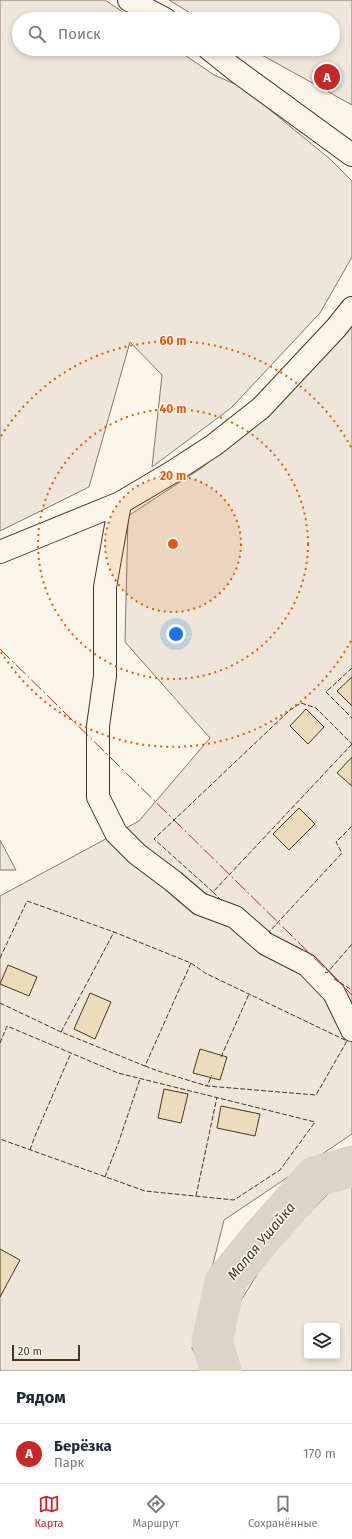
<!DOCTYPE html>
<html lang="ru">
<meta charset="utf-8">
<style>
:root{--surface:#fff;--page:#f2f2f3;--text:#1f2937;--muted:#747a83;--line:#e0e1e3;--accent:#c62828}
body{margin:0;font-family:"Fira Sans",sans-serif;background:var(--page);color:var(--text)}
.controls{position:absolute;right:12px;bottom:12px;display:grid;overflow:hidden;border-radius:4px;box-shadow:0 2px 6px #0003}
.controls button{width:36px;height:36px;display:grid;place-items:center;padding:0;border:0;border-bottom:1px solid var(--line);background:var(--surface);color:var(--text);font:20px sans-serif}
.scale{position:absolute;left:12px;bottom:10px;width:68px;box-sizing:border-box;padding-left:4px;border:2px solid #4a3520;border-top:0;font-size:11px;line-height:14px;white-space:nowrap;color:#4a3520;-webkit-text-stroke:3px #fbf6e9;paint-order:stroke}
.you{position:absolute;left:176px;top:634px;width:14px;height:14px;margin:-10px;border:3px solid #fff;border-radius:50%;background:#1a73e8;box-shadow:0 0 0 6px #1a73e833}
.badge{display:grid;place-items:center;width:26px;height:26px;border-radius:50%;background:var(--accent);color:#fff;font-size:13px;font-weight:700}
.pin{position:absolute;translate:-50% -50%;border:2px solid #fff;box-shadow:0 1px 4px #0006}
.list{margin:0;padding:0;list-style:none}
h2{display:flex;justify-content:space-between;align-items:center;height:52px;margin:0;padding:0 16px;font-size:17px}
h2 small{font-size:13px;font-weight:400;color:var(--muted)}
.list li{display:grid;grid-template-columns:26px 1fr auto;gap:12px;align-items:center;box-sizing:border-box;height:60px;padding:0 16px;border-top:1px solid var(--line)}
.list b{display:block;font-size:15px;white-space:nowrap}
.list p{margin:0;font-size:13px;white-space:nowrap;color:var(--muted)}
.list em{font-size:13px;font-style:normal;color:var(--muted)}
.icon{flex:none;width:22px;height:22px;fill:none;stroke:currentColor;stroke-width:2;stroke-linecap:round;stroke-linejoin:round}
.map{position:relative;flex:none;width:352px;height:1371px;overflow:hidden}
.search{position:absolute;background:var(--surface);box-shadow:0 2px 6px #0003;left:12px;right:12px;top:12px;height:44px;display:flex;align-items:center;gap:10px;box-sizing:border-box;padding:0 14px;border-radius:22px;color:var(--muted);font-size:15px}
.sheet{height:112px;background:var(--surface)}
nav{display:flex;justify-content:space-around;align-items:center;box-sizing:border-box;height:56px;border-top:1px solid var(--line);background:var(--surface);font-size:11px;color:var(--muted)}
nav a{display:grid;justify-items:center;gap:2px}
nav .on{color:var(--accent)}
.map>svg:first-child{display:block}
</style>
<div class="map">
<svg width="352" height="1371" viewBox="0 0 352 1371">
<rect width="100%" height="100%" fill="#fbf6e9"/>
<path fill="#ede6d9" stroke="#887966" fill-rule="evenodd" d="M 0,0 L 105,0 L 133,19 L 19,19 L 19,49 L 176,49 L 214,75 L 242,87 L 330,159 L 352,181 L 352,257 L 320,313 L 231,408 L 152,467 L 162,375 L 130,342 L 89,487 L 0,531 Z
M 169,0 L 352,0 L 352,105 L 251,49 L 333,49 L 333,19 L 200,19 Z
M 352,325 L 352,1134 L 224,1220 L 192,1348 L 203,1371 L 0,1371 L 0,896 L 139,821 L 210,738 L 125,642 L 128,516 L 203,467 L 347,333 Z
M 0,840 L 16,870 L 0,870 Z
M 352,1185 L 352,1371 L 233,1371 L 227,1323 L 271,1252 L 331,1191 ZM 307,1326 L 337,1326 L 337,1356 L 307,1356 Z"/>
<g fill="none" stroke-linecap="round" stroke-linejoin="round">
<path stroke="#dcd4c6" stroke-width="41" d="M 221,1371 L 212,1342 L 225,1282 L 260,1239 L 315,1177 L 352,1166"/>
</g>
<path fill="#ecdcbc" stroke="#4a3520" d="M 352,677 L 352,706 L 337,691 Z
M 306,709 L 324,727 L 308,744 L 290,726 Z
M 352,757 L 352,786 L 337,773 Z
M 299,808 L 315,824 L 289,850 L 273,834 Z
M 8,965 L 37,977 L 29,996 L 0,984 Z
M 90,993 L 111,1002 L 95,1039 L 74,1029 Z
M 200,1049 L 227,1057 L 220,1080 L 193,1073 Z
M 164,1089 L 188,1094 L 181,1123 L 158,1118 Z
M 221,1106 L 260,1114 L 255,1136 L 217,1128 Z
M 0,1249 L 20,1260 L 0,1297 Z"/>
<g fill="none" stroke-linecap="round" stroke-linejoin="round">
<g stroke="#4a3520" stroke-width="24">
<path id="minor" d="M 129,0 L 165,19
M 209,49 L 234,69 L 352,155
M 120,503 L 105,587 L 105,676 L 98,726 L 98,797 L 116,833 L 137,854 L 173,881 L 200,904 L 235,917 L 266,944 L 307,965 L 334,993 L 352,1030
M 0,552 L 120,503 L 174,471 L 214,445 L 261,408 L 336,328 L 352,308"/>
</g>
<use href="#minor" stroke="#fbf6e9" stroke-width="22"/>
<path stroke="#4a3520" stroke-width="1" stroke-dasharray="5 2" stroke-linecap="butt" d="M 352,668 L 326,692 L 352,718
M 352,744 L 213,892 L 154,839 L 290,710 L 301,703 L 316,708 L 352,744 L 352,745
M 213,892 L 223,902
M 271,934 L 269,932 L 342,853 L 336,842 L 352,826
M 0,958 L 27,901 L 114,932
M 191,963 L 205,973 L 347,1041 L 316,1095 L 207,1086 L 212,1075
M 325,972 L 327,973 L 352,944
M 334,979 L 352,990
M 0,1003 L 61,1032 L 145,1066 L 191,963 L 114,932 L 61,1032
M 0,1043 L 7,1026 L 118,1073 L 315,1122 L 280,1170 L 234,1200 L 145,1191 L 0,1139
M 221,1057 L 249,994
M 145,1066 L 158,1071 L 207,1086
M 30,1150 L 35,1136 L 71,1053
M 105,1177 L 119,1141 L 140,1079
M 196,1196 L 217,1097"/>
<path stroke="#c62828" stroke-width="1" stroke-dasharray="14 3 2 3" stroke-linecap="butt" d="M 0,649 L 352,995"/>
</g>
<circle cx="173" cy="544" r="68" fill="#e8590c" fill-opacity=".12"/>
<g fill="none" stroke="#e8590c" stroke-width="2" stroke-dasharray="2 4">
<circle cx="173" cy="544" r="68"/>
<circle cx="173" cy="544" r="135"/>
<path d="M351 641A203 203 0 0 1 1 652M1 436A203 203 0 0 1 351 447"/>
</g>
<g text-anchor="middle" stroke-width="3" stroke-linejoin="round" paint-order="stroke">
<g font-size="14" font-style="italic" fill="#4a3520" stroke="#fbf6e9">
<text transform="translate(261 1241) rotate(-50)" y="5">Малая Ушайка</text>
</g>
</g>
<circle cx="173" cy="544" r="6" fill="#e8590c" stroke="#fbf6e9" stroke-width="2"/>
<g font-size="12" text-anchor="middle" font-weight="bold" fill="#e8590c" stroke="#fbf6e9" stroke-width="3" stroke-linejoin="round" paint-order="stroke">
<text x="173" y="345">60 m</text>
<text x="173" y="413">40 m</text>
<text x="173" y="480">20 m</text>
</g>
</svg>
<div class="controls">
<button><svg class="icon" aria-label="layers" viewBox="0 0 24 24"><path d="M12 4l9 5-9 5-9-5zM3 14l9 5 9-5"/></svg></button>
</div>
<div class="scale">20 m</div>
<div class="you"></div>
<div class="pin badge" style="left:327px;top:77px">A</div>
<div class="search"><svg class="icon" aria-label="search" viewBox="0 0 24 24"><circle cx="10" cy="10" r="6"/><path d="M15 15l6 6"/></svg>Поиск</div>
</div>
<section class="sheet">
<h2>Рядом<small></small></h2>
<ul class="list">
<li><span class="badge">A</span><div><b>Берёзка</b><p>Парк</p></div><em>170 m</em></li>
</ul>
</section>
<nav>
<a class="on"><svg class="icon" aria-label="map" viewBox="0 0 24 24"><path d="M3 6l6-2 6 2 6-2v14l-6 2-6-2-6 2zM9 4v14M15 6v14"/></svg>Карта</a>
<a><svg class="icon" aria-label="directions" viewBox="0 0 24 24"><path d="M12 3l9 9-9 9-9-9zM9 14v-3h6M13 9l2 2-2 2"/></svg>Маршрут</a>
<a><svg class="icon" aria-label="saved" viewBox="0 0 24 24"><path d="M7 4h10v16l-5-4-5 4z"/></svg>Сохранённые</a>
</nav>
